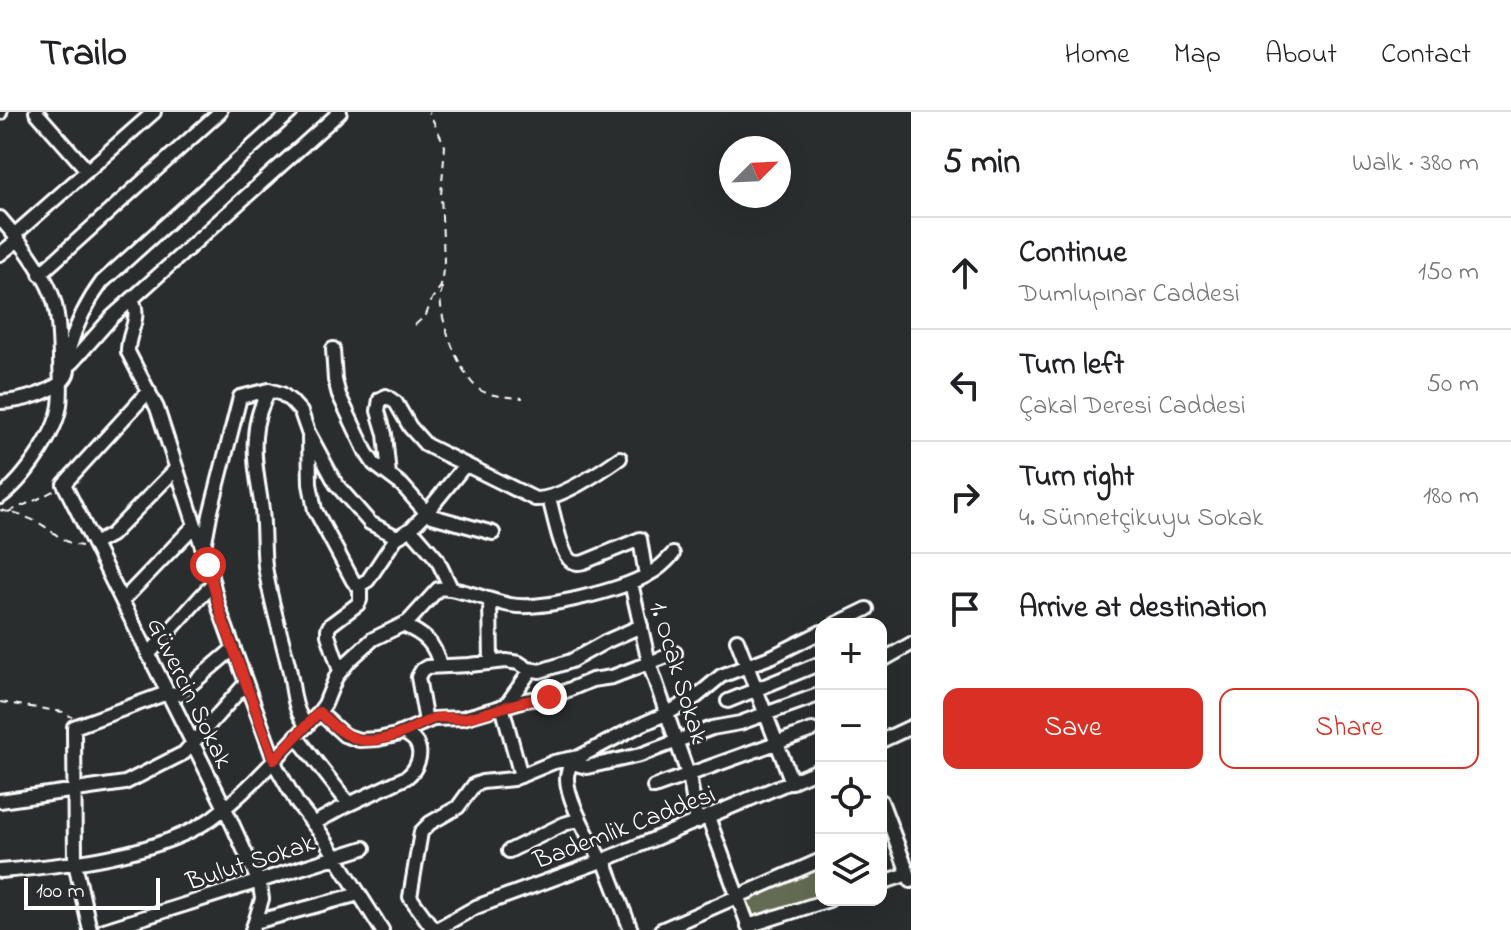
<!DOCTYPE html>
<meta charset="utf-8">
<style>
:root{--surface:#fff;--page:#f2f2f2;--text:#202124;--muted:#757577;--line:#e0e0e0;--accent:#d93025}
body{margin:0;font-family:"Indie Flower",sans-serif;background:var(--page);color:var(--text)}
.controls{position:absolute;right:24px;bottom:24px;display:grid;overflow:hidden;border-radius:16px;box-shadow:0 8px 32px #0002}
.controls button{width:72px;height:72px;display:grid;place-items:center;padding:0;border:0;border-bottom:2px solid var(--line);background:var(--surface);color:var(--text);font:40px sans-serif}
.compass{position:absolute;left:719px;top:24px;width:72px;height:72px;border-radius:50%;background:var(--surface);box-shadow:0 8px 32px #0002;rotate:66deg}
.scale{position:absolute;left:24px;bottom:20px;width:136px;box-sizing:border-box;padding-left:8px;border:4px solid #fff;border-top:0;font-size:22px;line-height:28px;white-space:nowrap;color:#fff;-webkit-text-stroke:6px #2a2d2e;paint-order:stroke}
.stop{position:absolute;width:24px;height:24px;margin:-18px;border:6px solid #d93025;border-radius:50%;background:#fff}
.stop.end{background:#d93025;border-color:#fff;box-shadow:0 2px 8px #0008}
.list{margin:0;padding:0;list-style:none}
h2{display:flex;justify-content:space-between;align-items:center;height:104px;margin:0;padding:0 32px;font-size:34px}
h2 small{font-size:26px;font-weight:400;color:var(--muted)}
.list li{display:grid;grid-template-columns:52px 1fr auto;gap:24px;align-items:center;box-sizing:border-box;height:112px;padding:0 32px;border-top:2px solid var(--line)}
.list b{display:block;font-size:30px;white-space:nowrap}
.list p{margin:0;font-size:26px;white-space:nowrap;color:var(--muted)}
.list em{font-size:26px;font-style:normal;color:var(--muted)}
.actions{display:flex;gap:16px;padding:24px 32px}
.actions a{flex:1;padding:18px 0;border:2px solid var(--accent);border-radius:16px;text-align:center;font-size:28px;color:var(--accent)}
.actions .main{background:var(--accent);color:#fff}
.icon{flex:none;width:44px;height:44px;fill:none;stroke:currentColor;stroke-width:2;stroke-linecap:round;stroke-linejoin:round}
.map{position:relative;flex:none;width:911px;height:818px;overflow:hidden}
header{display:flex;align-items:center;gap:48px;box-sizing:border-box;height:112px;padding:0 40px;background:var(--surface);border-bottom:2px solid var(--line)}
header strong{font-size:38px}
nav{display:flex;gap:44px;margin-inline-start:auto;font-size:28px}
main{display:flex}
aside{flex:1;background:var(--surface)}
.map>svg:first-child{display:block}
</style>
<header>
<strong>Trailo</strong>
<nav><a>Home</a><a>Map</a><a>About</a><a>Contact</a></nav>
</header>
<main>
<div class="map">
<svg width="911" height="818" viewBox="0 0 911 818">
<rect width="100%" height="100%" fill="#2a2d2e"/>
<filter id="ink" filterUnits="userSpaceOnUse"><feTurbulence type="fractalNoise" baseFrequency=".0125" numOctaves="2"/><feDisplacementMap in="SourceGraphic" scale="16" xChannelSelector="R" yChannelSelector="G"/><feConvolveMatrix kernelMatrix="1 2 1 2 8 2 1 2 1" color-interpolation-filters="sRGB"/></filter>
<g filter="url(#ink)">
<path fill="#636c53" stroke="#b1b6a9" stroke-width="2" d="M 821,754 L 821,785 L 751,808 L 744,788 Z"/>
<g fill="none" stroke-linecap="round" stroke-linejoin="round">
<g stroke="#fff" stroke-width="18">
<path id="minor" d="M 36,0 L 87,58
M 0,1 L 0,0
M 0,106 C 17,125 43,158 52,183 C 59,202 59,224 60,244 C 60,260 62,277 60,293 C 56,322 23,369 0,385
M 14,123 L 154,0
M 0,142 L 18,128
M 40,162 L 220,0
M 132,188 C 142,206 127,222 128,240 L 157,296 L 208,453 L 219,496 L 277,656 L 297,691 L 322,723 L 382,818
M 333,237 L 335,268 L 339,283 L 366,340 L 374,352 L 402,373 L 424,398 L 432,404 L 493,421
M 68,255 L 112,205 L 340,0
M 269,278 C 261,294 256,307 255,325 C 253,350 259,374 262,398 C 264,417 263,435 265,454 C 270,488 281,522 289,556 C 294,577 292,596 307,614
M 149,279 L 64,372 L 225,696 L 260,773 L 262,787 L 255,810
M 0,290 C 18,290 59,280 67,262 C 70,254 67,245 69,237 C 76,213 87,190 102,170 L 291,0
M 309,325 L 310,372 L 315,398 L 353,469 L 358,474 L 368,468 L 396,426 L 411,417 L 427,400 L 465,353
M 389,363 L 385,322 L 378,299 L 380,287 L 386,284 L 396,291 L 410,315 L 426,333 L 535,387 C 559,388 600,360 620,346
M 549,386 C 553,399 561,443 571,449 C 576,452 579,451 584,450 L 640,427 L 646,464
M 411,417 L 437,447 L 451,476
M 94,432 L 111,423 L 176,357
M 204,435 L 210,403 L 240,285 L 269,278 L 282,282 L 291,289 L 301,300 L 308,320 L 336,372 L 370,411 L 397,425
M 631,471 L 649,551 L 690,668 L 697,710
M 490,488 L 491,551
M 122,489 L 195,413
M 836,512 L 867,497
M 403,513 C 424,522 435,531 440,554
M 737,528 L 792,670
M 148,543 L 213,471
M 881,549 L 911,532
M 340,559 L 328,523 L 328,517 L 330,513 L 358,492 L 360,488 L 360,474
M 728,589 L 821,551
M 506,593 L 531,558
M 502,594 L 521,664
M 319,600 L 344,623 L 359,628 L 378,627 L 396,623 L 433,607 L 463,606 L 525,588 L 554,584 L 592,568 L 612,565 L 675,541
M 426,610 L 418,565 L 422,558 L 427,555 L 469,553 L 506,549 L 519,551 L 528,557 L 540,559 L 571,549 L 605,530 L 641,514
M 296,624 L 349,692
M 881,629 L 911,615
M 654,675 L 812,618
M 0,689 L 125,671 L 184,641 L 246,571
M 881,689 L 911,769
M 708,705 L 750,818
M 313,712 L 345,694 L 407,665 C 417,657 425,640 414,628 C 411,625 407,623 403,620
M 509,739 L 564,712 L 580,707
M 604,748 L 631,818
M 601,749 C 591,728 566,687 567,665 C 567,658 571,653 574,647 L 579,653 L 587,655 L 640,643 L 712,616 L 740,611 L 821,582
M 0,759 C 62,754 161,743 212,706 C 250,678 284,637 317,603 L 325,592 L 336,565 L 350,548 L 373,527 L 408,510 L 438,477 C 452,473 493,490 510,493 C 540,499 622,478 649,462 C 659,457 666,450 673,442
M 881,771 L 908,762
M 748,814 L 829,788
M 90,818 L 75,751 L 74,615 L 167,581 L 180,582 L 234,536
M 104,818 L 364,736
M 252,818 L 255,810 L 359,782
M 434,818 L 410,785 L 421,720 L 430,711 L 458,695 L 474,673 L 482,670 L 513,667 L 554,650 L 579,645 L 638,614 L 668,601 L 697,584 L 721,564 L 773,544 L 821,520
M 435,818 L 476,795 L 604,748 L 821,657
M 661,818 L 821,748"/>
</g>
<path stroke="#fff" stroke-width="2" stroke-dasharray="8 6" stroke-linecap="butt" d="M 442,175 C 441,181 440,188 441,194 C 443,215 462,267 480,278 C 492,285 510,285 523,286
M 415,213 L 426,203 L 432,187 L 441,174 L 444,149 L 441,83 L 445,34 L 429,0
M 0,398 C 13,401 25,404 37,410 C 53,418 63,432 82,434
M 8,400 L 38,387 L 57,377
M 0,590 L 63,600 L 72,605"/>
<use href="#minor" stroke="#2a2d2e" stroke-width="12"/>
</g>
</g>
<g fill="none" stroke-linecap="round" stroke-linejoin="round" filter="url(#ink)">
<path stroke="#d93025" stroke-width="10" d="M 208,453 L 222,506 L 274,648 L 319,600 C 349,631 367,636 407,619 C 416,615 425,609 435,606 C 445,604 456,608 466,606 C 495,600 518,588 549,585"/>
</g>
<g text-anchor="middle" stroke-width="6" stroke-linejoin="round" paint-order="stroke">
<g font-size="26" fill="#fff" stroke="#2a2d2e">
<text transform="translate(680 560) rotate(73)" y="9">1. Ocak Sokak</text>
<text transform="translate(191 580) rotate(64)" y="9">Güvercin Sokak</text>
<text transform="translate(624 714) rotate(-21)" y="9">Bademlik Caddesi</text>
<text transform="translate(250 749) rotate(-18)" y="9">Bulut Sokak</text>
</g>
</g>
</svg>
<div class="controls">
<button>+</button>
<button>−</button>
<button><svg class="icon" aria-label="locate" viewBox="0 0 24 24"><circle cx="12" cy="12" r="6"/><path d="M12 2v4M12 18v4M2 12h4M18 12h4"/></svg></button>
<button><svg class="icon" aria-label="layers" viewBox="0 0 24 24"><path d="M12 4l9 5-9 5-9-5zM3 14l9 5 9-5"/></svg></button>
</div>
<svg class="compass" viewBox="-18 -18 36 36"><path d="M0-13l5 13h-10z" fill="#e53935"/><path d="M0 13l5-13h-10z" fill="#757577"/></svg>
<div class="scale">100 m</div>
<div class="stop" style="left:208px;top:453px"></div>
<div class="stop end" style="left:549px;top:585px"></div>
</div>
<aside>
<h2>5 min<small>Walk · 380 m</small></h2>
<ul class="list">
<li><svg class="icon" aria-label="ahead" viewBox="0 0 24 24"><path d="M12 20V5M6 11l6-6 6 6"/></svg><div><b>Continue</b><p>Dumlupınar Caddesi</p></div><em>150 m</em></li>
<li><svg class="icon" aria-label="left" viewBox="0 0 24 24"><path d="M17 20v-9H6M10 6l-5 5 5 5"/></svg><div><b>Turn left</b><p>Çakal Deresi Caddesi</p></div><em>50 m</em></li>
<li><svg class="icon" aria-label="right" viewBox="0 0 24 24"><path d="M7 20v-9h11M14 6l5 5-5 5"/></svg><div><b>Turn right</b><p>4. Sünnetçikuyu Sokak</p></div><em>180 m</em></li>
<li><svg class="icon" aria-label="arrive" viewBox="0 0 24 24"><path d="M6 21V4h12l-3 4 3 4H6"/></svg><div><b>Arrive at destination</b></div></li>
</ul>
<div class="actions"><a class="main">Save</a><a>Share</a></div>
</aside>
</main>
